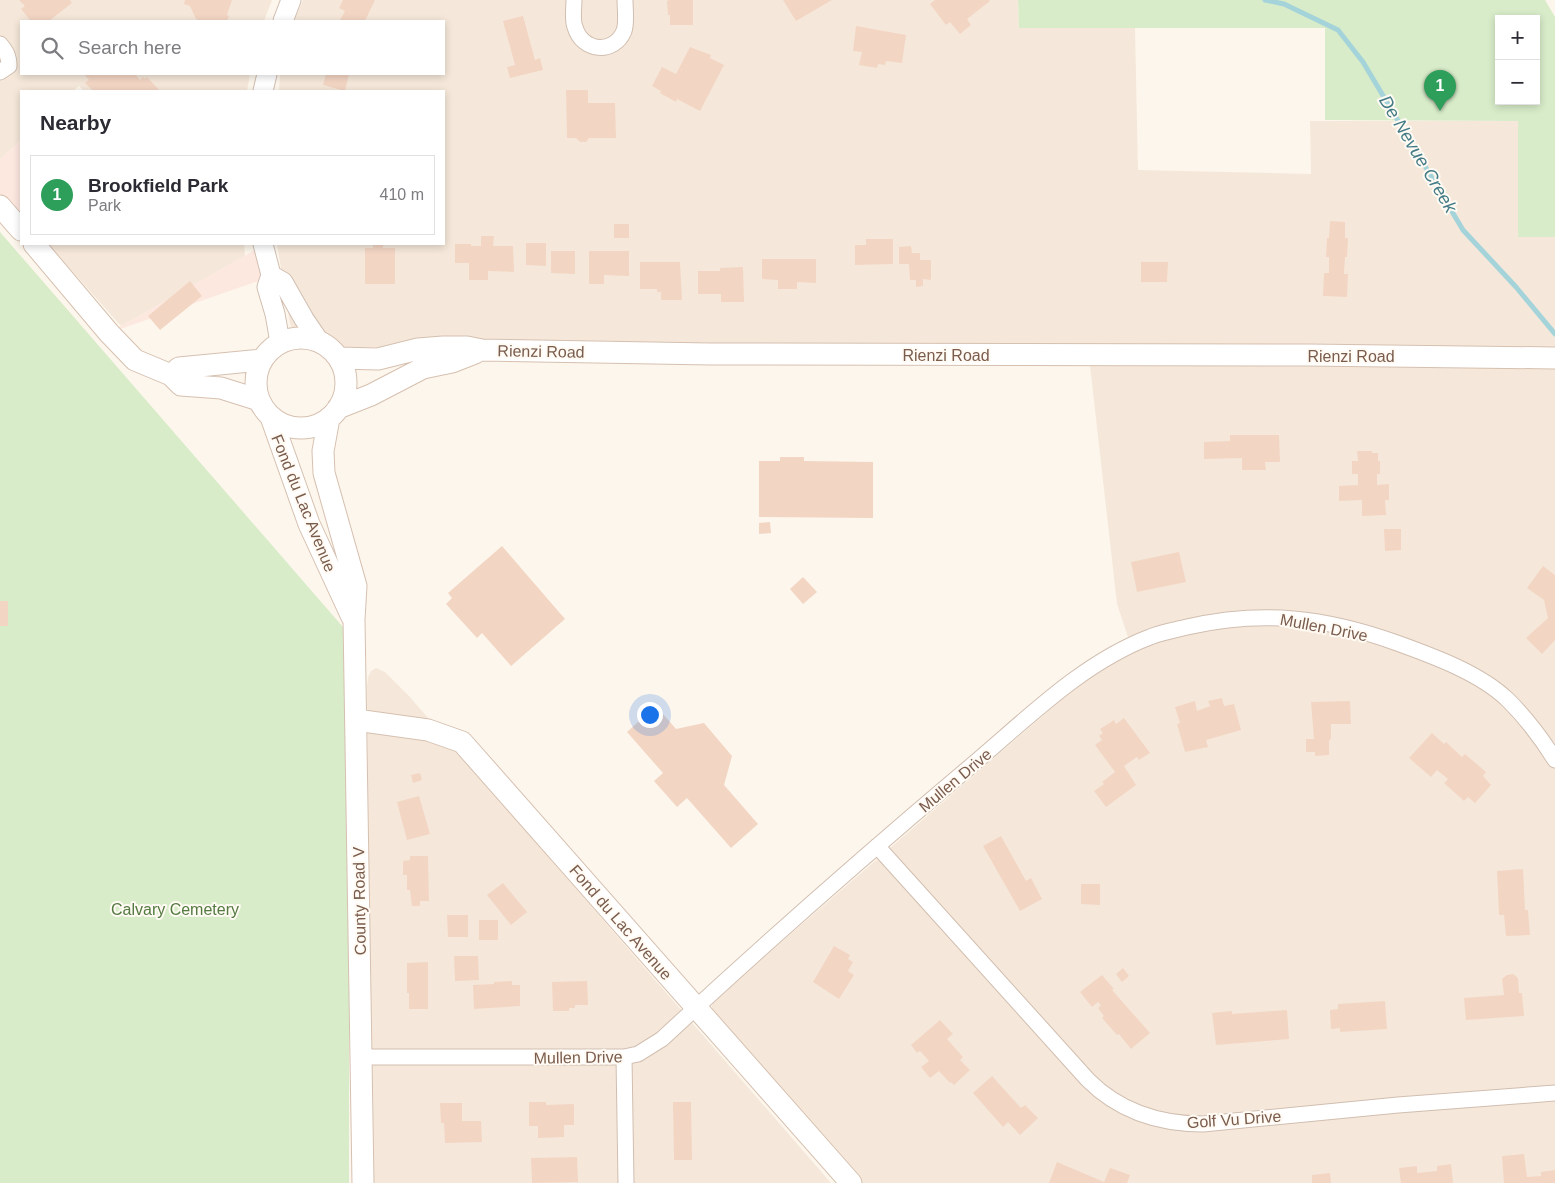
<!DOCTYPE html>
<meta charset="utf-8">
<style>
:root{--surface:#fff;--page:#f2f2f3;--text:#2b2b33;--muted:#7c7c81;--line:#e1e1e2;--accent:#e76f51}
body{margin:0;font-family:Helvetica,sans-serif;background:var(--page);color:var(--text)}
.controls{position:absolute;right:15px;top:15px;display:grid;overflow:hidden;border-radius:0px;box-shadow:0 2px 8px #0003}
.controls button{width:45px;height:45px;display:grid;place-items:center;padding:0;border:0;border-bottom:1px solid var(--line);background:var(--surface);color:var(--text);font:25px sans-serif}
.you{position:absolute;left:649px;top:714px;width:18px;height:18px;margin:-12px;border:4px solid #fff;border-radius:50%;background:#1a73e8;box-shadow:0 0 0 8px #1a73e833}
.badge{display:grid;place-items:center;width:32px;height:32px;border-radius:50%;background:var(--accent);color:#fff;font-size:16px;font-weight:700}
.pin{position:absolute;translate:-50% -41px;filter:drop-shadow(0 1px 2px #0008)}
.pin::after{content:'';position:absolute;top:26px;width:18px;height:15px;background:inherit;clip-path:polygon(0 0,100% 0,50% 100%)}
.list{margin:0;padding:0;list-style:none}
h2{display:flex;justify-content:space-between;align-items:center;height:65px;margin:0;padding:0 20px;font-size:21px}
h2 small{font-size:16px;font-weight:400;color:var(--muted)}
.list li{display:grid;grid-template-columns:32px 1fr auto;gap:15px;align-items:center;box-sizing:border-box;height:80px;margin:0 10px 10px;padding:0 10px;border:1px solid var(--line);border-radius:0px}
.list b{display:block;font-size:19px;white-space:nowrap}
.list p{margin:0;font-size:16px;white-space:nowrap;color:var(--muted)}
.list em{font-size:16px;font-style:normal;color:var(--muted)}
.icon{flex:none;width:28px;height:28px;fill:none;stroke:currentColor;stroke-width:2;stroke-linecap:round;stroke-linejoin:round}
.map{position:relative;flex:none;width:1555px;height:1183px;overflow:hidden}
.search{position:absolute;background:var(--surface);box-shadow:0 2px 8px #0003;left:20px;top:20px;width:425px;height:55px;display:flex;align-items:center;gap:12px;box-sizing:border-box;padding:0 18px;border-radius:0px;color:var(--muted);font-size:19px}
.panel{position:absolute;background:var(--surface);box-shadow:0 2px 8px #0003;left:20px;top:90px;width:425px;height:155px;border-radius:0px}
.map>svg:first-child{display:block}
</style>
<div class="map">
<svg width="1555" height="1183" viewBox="0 0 1555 1183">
<rect width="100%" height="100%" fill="#fdf6ec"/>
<path fill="#f5e8da" d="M 0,0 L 272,0 L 264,21 L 21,21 L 21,74 L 250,74 L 247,91 L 84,91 L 79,86 L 73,91 L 21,91 L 21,140 L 0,160 Z
M 303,0 L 1018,0 L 1019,28 L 1135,28 L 1138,170 L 1311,174 L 1310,121 L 1518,121 L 1518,237 L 1555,237 L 1555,1183 L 860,1183 L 712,1011 L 712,1002 L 1068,694 L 1097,673 L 1133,652 L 1117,604 L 1088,348 L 326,347 L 311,345 L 300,341 L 290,324 L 277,244 L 444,244 L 444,91 L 279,91 L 280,74 L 444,74 L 444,21 L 294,21 Z
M 50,244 L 244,244 L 245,256 L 121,326 L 49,245 Z
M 376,668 L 385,672 L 409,696 L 831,1183 L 371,1183 L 367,687 L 368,677 L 371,671 Z"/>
<path fill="#fde8e0" d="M 21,140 L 21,230 L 0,217 L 0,160 Z
M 264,245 L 270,277 L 109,333 L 121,326 Z"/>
<path fill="#d8ecc9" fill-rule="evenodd" d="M 1018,0 L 1545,0 L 1555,17 L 1555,237 L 1518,237 L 1518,121 L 1325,120 L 1325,28 L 1019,28 ZM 1499,19 L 1536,19 L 1536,101 L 1499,101 Z
M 0,232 L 349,634 L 349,1183 L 0,1183 Z"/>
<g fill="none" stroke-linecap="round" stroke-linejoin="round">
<path stroke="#a5d3da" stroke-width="5" d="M 1265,0 L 1284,4 L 1338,30 L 1363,62 L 1463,230 L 1516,287 L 1555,334"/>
</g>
<path fill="#f3d5c3" d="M 19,0 L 70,0 L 72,3 L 49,21 L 31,21 L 21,9 L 25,6 Z
M 185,0 L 232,0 L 227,15 L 229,16 L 227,21 L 201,21 L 196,19 L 190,6 L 184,4 Z
M 343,0 L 375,0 L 365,21 L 342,21 L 340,20 L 345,11 L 339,8 Z
M 669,0 L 693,0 L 693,25 L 670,25 L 670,15 L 668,15 L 667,1 Z
M 783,0 L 832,0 L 796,21 Z
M 935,0 L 989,0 L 990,1 L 967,19 L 971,25 L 960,34 L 950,22 L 946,25 L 930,4 Z
M 523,16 L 535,60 L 540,58 L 543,70 L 510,78 L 507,67 L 515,65 L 503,21 Z
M 856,26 L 906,35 L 902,63 L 886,61 L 885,65 L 878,64 L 877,68 L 859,65 L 862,52 L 853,51 Z
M 690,47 L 711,55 L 710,58 L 724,65 L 700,111 L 677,99 L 676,102 L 660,93 L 661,91 L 652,86 L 662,67 L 676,74 Z
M 84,74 L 135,74 L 140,80 L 143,77 L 145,79 L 147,77 L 160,91 L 93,91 L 85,83 L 89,80 Z
M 326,74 L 349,74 L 345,91 L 323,85 Z
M 566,90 L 588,90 L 588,103 L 615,103 L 616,138 L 589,138 L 586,142 L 580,142 L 576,138 L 567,138 Z
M 1330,221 L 1345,222 L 1345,238 L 1348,238 L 1347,257 L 1345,257 L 1344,274 L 1348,274 L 1347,297 L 1323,296 L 1324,273 L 1329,273 L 1329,257 L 1326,257 L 1327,238 L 1329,238 Z
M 614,224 L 629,224 L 629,238 L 614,238 Z
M 481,236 L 494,236 L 493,246 L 513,246 L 514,272 L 488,271 L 488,280 L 469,280 L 469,263 L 455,263 L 455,244 L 471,244 L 471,246 L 481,246 Z
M 866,239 L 893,239 L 893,264 L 855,265 L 855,245 L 866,245 Z
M 526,243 L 546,243 L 546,266 L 526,265 Z
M 373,245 L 383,245 L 383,248 L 395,248 L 395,284 L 365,284 L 365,248 L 373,248 Z
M 911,246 L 912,253 L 920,253 L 920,260 L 931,260 L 931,280 L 923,279 L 923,286 L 916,287 L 916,280 L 910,280 L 909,264 L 899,264 L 899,247 Z
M 551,251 L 575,251 L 575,274 L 551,273 Z
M 589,251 L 629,251 L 629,276 L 604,275 L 604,284 L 589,284 Z
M 762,259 L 816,259 L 816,283 L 797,282 L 797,289 L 778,289 L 778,280 L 762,279 Z
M 640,262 L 680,262 L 682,300 L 661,300 L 661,292 L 657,292 L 657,289 L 640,289 Z
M 1141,262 L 1168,262 L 1167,282 L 1141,282 Z
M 743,267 L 744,302 L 721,302 L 721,294 L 698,294 L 698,271 L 720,271 L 720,268 Z
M 190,281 L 202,296 L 160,330 L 148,316 Z
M 1230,435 L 1279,435 L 1280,462 L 1265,462 L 1266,470 L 1242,470 L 1242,458 L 1204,459 L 1204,442 L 1230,441 Z
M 1357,451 L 1372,451 L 1372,453 L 1378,453 L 1378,461 L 1380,461 L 1380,474 L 1377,474 L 1377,485 L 1389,484 L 1389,500 L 1385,500 L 1386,515 L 1362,516 L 1362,500 L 1339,501 L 1339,486 L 1358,485 L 1358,474 L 1352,474 L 1352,461 L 1358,461 Z
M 780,457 L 804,457 L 804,461 L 873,462 L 873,518 L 759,517 L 759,461 L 780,461 Z
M 770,522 L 771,533 L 759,534 L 759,523 Z
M 1384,529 L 1401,529 L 1401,550 L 1385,551 Z
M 502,546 L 565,619 L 511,666 L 482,633 L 477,638 L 446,604 L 452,598 L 448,593 Z
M 1179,552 L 1186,582 L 1137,592 L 1131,562 Z
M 1543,566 L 1555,575 L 1555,640 L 1542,654 L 1526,638 L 1548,618 L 1544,600 L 1527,588 Z
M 803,577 L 817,592 L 803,604 L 790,589 Z
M 0,601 L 8,601 L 8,626 L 0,626 Z
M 1222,698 L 1224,706 L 1234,704 L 1241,730 L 1206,740 L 1208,747 L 1185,752 L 1177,724 L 1180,723 L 1175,707 L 1195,701 L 1197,711 L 1210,706 L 1208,701 Z
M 1350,701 L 1351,724 L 1331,724 L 1331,738 L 1329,741 L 1329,755 L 1315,756 L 1315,752 L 1306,752 L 1306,739 L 1314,739 L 1311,702 Z
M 656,706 L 676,729 L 704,723 L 732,756 L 724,785 L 758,824 L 731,848 L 687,798 L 677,807 L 654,781 L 663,773 L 627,732 Z
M 1124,718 L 1150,753 L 1139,760 L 1137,757 L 1124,766 L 1136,785 L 1106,807 L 1094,791 L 1104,784 L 1102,782 L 1115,772 L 1095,745 L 1102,740 L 1099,736 L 1103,733 L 1100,729 L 1114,720 L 1116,724 Z
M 1432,733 L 1444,744 L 1446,742 L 1462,757 L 1465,754 L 1486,772 L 1483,776 L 1491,785 L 1475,803 L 1468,797 L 1464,801 L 1444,783 L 1448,779 L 1437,770 L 1431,777 L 1409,758 Z
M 420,773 L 422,780 L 413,783 L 411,775 Z
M 419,796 L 430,834 L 407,840 L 397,802 Z
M 1001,836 L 1026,881 L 1031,878 L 1042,899 L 1020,911 L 983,846 Z
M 410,856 L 428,856 L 429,901 L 420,901 L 420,906 L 412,906 L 410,890 L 407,890 L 407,875 L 403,875 L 403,861 L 410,860 Z
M 1523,869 L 1525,910 L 1528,910 L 1530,935 L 1506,936 L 1504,915 L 1499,915 L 1497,871 Z
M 503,883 L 527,912 L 511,925 L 487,895 Z
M 1081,884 L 1100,884 L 1100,905 L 1081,904 Z
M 447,915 L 468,915 L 468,937 L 448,937 Z
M 479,920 L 498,920 L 498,940 L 479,940 Z
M 834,946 L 850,955 L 848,959 L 853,962 L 848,971 L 854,975 L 839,999 L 813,982 Z
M 454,956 L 478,956 L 479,980 L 455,981 Z
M 428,962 L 428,1009 L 409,1009 L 409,993 L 407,993 L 407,963 Z
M 1123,968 L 1129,976 L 1122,982 L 1116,974 Z
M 1513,974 L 1518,978 L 1519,993 L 1522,993 L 1524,1016 L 1466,1020 L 1464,998 L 1504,995 L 1502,979 L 1507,975 Z
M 1102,975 L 1114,989 L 1112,990 L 1150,1033 L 1131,1049 L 1119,1034 L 1117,1035 L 1102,1018 L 1104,1016 L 1098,1008 L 1101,1005 L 1098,1002 L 1092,1007 L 1080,992 Z
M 512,981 L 512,985 L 520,985 L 520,1006 L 474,1009 L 473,985 L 494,984 L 494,982 Z
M 587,981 L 588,1005 L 575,1005 L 575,1008 L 569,1008 L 569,1011 L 553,1011 L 552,982 Z
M 1385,1001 L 1387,1029 L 1340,1032 L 1340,1028 L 1331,1029 L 1330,1010 L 1338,1009 L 1338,1004 Z
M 1287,1010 L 1289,1039 L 1216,1045 L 1212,1013 L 1232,1011 L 1232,1014 Z
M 940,1020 L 953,1034 L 947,1039 L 963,1057 L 960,1060 L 970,1070 L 954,1085 L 951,1082 L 950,1083 L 939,1071 L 930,1078 L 921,1067 L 929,1061 L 920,1051 L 917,1053 L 911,1045 Z
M 992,1076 L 1021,1108 L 1025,1105 L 1038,1118 L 1020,1135 L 1008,1122 L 1003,1127 L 973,1093 Z
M 529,1102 L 546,1102 L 546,1105 L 574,1104 L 574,1125 L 564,1125 L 564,1137 L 538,1138 L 538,1126 L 529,1126 Z
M 673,1102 L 691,1102 L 692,1160 L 674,1160 Z
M 440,1103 L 462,1103 L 462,1121 L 481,1121 L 482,1142 L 445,1143 L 444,1123 L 441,1123 Z
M 1524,1154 L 1527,1177 L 1541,1176 L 1541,1172 L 1555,1170 L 1555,1183 L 1504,1183 L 1502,1156 Z
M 577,1157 L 578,1182 L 532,1183 L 531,1158 Z
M 1057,1162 L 1104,1182 L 1110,1168 L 1130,1175 L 1127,1183 L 1049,1183 Z
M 1451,1164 L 1453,1183 L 1401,1183 L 1399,1168 L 1417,1166 L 1417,1173 L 1437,1171 L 1437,1166 Z
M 1330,1173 L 1331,1183 L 1312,1183 L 1312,1175 Z"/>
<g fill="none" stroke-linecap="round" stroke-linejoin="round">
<g stroke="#d1beb0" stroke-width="17">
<path id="minor" d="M 574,0 C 574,8 572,20 575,27 C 582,52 614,55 624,31 C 627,22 625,10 625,0
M 0,44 C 6,51 9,56 9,66 L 0,72
M 877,846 L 1088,1080 C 1119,1111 1160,1124 1203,1124 L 1398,1105 L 1555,1093
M 362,1057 L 624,1057 L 638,1054 L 662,1039 C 761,947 862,858 965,771 C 1023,723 1079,664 1150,637 C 1162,632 1175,630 1187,627 C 1262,610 1325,617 1397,643 C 1433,656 1480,673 1508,700 C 1526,718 1542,739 1555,760
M 624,1057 L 626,1183"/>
</g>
<g stroke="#d1beb0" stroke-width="21">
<path id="tertiary" d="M 283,21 L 291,0
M 263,91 L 267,74
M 263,244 L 271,275 L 267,287 L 275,314 L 280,342
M 271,275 L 283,282 L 304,319 L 319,341"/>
</g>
<g stroke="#d6c0b0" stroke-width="23">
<path id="secondary" d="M 0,206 L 21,230
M 34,244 L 109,333 L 135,360 L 171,375 L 181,385 L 221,388 L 259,400
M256 383a45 45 0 1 1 90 0a45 45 0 1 1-90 0Z
M 339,358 L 378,359 L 418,349 L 443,347 L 467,347 L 482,350 L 710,354 L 1308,355 L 1555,358
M 171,375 L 179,368 L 261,360
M 338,408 L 371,395 L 423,368 L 452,362 L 475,353
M 271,417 L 309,524 L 352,617
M 329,418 L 323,451 L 324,473 L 356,586 L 354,619 L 363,1183
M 356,720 L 428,730 L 462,742 L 851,1183"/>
</g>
<use href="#minor" stroke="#fff" stroke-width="15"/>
<use href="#tertiary" stroke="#fff" stroke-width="19"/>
<use href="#secondary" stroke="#fff" stroke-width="21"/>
</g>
<g text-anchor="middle" stroke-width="4" stroke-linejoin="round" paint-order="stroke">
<g font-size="16" fill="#7a5c4d" stroke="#fffaf3">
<text transform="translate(541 351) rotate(1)" y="6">Rienzi Road</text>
<text x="946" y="361">Rienzi Road</text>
<text x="1351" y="362">Rienzi Road</text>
<text transform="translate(304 503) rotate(68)" y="6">Fond du Lac Avenue</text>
<text transform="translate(1324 627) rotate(11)" y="6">Mullen Drive</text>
<text transform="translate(955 780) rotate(-40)" y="6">Mullen Drive</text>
<text transform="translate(359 901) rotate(-91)" y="6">County Road V</text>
<text transform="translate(621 922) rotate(49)" y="6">Fond du Lac Avenue</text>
<text transform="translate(578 1057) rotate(-1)" y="6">Mullen Drive</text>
<text transform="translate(1234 1119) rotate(-4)" y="6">Golf Vu Drive</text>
</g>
<g font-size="16" fill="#537a41" stroke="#fffaf3">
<text x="175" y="915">Calvary Cemetery</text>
</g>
<g font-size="18" font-style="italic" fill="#437c86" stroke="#fffaf3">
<text transform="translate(1418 154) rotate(59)" y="6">De Nevue Creek</text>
</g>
</g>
</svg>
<div class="controls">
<button>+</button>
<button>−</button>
</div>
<div class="you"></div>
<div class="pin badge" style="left:1440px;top:111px;background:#2e9e5b">1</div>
<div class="search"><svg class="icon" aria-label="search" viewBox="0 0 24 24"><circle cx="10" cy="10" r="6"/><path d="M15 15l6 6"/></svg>Search here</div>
<section class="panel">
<h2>Nearby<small></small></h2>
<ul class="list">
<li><span class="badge" style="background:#2e9e5b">1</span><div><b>Brookfield Park</b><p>Park</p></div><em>410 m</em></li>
</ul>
</section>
</div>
